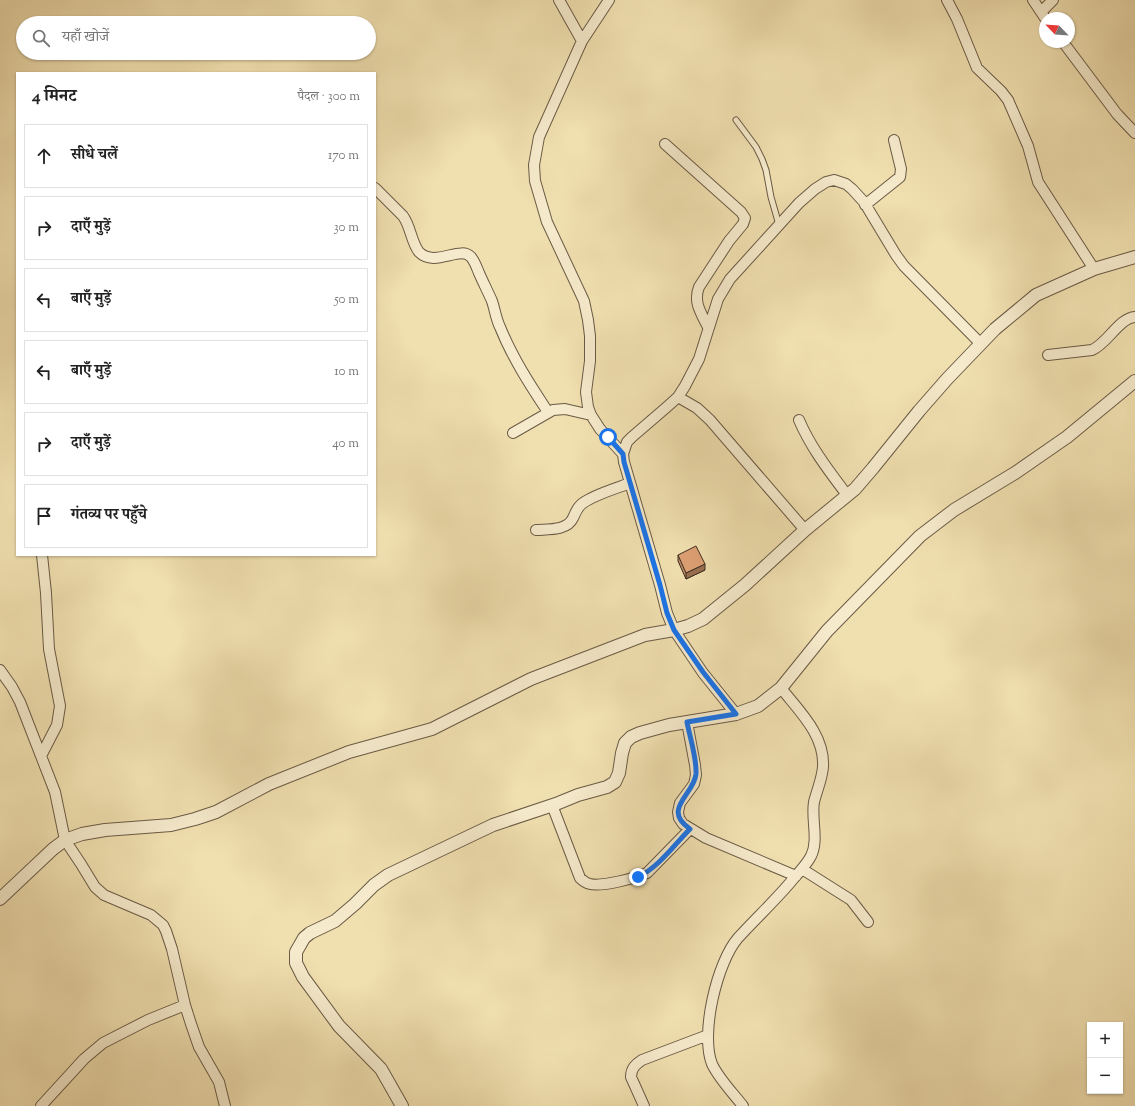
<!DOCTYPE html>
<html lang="hi">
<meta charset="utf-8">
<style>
:root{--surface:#fff;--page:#f2f2f2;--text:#222;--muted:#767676;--line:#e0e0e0}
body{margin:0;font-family:"Sorts Mill Goudy","Noto Serif Devanagari",serif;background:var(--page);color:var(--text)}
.controls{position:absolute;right:12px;bottom:12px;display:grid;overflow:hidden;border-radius:0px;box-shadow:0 1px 3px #0004}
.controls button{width:36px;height:36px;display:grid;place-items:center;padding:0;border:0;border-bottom:1px solid var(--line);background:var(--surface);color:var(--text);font:20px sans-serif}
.compass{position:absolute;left:1039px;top:12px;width:36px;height:36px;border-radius:50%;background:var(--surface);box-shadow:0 1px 3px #0004;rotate:295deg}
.stop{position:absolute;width:12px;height:12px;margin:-9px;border:3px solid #1a73e8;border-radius:50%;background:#fff}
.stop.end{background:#1a73e8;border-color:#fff;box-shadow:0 1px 4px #0008}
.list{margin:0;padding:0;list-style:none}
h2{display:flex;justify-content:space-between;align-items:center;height:52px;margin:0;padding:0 16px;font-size:17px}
h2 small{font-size:13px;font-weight:400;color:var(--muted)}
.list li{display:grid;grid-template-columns:26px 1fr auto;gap:12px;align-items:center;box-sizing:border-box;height:64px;margin:0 8px 8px;padding:0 8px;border:1px solid var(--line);border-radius:0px}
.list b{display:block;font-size:15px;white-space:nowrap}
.list em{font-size:13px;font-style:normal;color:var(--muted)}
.icon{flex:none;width:22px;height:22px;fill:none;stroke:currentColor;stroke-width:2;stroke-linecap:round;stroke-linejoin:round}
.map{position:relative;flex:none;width:1135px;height:1106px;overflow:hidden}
.search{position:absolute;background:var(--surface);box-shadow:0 1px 3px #0004;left:16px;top:16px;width:360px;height:44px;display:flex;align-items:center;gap:10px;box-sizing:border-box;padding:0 14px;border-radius:22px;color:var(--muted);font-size:15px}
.panel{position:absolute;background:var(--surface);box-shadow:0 1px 3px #0004;left:16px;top:72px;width:360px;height:484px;border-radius:0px}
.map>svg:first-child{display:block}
</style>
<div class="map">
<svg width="1135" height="1106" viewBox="0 0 1135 1106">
<rect width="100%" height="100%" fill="#f0dfaf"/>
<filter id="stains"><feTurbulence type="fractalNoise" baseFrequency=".005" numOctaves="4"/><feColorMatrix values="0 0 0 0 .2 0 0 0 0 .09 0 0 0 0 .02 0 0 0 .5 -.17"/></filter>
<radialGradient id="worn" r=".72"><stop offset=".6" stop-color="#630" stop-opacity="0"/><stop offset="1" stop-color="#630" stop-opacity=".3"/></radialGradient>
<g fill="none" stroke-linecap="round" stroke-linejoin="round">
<g stroke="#6a5a45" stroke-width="7">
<path id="service" d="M 736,120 L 756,147 L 762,159 L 766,170 L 771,197 L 779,225"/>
</g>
<g stroke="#6a5a45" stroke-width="12">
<path id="minor" d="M 559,0 L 582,41
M 609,0 L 582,41 L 539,137 L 534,165 L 535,181 L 547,222 L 584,301 L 588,320 L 590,336 L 590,361 L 586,392 L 588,407 L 591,415 L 600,429 L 623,454
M 947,0 L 957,19 L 977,68 L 1001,91 L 1008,100 L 1028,146 L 1038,182 L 1094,269
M 1033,0 L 1045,18
M 1041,12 L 1053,0
M 1063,42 L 1117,114 L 1135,133
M 665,144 L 741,212 L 745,218 L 743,224 L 729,241 L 699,287 C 693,302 701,313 708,327
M 375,188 L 403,216 C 411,227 411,242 419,252 C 435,268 460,245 471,257 C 475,262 477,268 479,273 C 483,282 488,292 492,301 C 495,310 496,319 500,327 C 512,357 530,385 548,412
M 865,205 L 900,177 L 901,169 L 894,140
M 1048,355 L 1092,350 C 1108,343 1119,318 1135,317
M 678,397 L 697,408 L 710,420 L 805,530
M 799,420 C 811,448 829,471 847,495
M 513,433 L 553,410 L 565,409 L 591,415
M 536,530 C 548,529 567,531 573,518 C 576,512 577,507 583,503 C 596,494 615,489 630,483
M 0,670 L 12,687 L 20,702 L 55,792 L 65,840 L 81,864 L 95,887 L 104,895 L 151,915 L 163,925 L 166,931 L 172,949 L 185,1005 L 191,1024 L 199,1047 L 219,1082 L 225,1106
M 736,714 L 703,673 L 674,630 L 667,613 L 660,585 L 624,462 L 623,454 L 627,442 L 632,437 L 668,406 L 678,397 L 685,386 L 699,359 L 718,299 L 730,279 L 799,203 L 815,189 L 826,182 L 834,180 L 846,184 L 852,189 L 864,202 L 896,255 L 904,266 L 981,344
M 687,722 L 695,765 L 696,775 L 694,784 L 680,803 L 678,812 L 679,818 L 683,824 L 706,838 L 796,876
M 41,756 L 57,725 L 60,706 L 49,649 L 46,593 L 42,555
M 552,805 L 580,878 C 583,881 586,883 590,884 C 602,887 636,878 647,873 L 690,829
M 802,869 L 851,900 L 868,922
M 41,1106 L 84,1059 L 103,1043 L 148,1020 L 185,1005
M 644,1106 L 631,1077 C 631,1068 636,1064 642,1060 L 708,1035
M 743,1106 C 733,1093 719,1079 712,1064 C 700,1034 717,962 738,938 C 757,917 777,899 794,878 C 800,871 807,864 811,856 C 819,840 811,819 814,802 C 817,790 822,779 823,767 C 825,735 799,711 781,688"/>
</g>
<g stroke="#6a5a45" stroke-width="14">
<path id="tertiary" d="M 0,899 L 53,849 L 65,840 L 82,834 L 105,830 L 171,825 L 195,819 L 216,812 L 269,784 L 349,752 L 432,729 L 531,679 L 645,635 L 674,630 L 688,626 L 703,619 L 745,585 L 805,530 L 855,489 L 873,468 L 919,411 L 947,379 L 995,329 L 1036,295 L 1094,269 L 1135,257
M 402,1106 L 381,1069 L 339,1026 L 303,977 L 296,963 L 296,952 L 304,938 L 310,933 L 335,921 L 355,904 L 374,885 L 388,875 L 493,825 L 556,804 L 578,795 L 607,787 L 615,782 L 619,773 L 622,753 L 625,743 L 631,737 L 640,733 L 669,725 L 736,714 L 758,706 L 781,688 L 827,631 L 920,536 L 954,510 L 1015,473 L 1067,437 L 1135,381"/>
</g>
<use href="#service" stroke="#f5eacb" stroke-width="5"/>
<use href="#minor" stroke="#f5eacb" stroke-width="10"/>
<use href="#tertiary" stroke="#f5eacb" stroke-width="12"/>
</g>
<path fill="#bd8963" stroke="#3d2d22" d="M 678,555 L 705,570 L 686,579 L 678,561 Z"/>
<path fill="#9a6f50" stroke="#3d2d22" d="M 705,564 L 705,570 L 686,579 L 686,573 Z"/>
<path fill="#dc9f73" stroke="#3d2d22" d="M 696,546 L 705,564 L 686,573 L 678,555 Z"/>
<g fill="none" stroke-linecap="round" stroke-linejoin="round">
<path stroke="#1a73e8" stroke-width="5" d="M 608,437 L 623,454 L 624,462 L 660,585 L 667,613 L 674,630 L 703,672 L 736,714 L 687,722 C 690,738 697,759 696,774 C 694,795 661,809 690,829 C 674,845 659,867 638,877"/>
</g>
<rect width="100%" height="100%" filter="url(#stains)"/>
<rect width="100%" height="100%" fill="url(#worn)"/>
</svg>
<div class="controls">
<button>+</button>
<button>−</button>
</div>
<svg class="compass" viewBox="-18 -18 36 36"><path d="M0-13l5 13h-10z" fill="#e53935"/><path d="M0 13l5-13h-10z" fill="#767676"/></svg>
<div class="stop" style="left:608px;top:437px"></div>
<div class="stop end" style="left:638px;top:877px"></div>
<div class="search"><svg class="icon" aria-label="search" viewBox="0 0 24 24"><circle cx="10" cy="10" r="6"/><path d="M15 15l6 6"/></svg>यहाँ खोजें</div>
<section class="panel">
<h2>4 मिनट<small>पैदल · 300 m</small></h2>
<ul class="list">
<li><svg class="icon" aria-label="ahead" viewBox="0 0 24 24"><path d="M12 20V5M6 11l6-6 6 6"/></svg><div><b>सीधे चलें</b></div><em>170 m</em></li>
<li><svg class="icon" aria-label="right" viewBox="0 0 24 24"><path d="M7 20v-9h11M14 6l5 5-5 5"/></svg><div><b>दाएँ मुड़ें</b></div><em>30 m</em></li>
<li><svg class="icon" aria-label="left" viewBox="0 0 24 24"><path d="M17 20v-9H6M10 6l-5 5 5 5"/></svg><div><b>बाएँ मुड़ें</b></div><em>50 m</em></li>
<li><svg class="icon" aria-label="left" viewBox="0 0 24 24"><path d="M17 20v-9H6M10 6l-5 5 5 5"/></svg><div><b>बाएँ मुड़ें</b></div><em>10 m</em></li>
<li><svg class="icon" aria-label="right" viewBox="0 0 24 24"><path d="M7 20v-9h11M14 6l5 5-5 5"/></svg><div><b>दाएँ मुड़ें</b></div><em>40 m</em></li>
<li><svg class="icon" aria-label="arrive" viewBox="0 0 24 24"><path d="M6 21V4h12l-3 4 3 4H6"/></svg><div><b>गंतव्य पर पहुँचे</b></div></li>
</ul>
</section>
</div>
